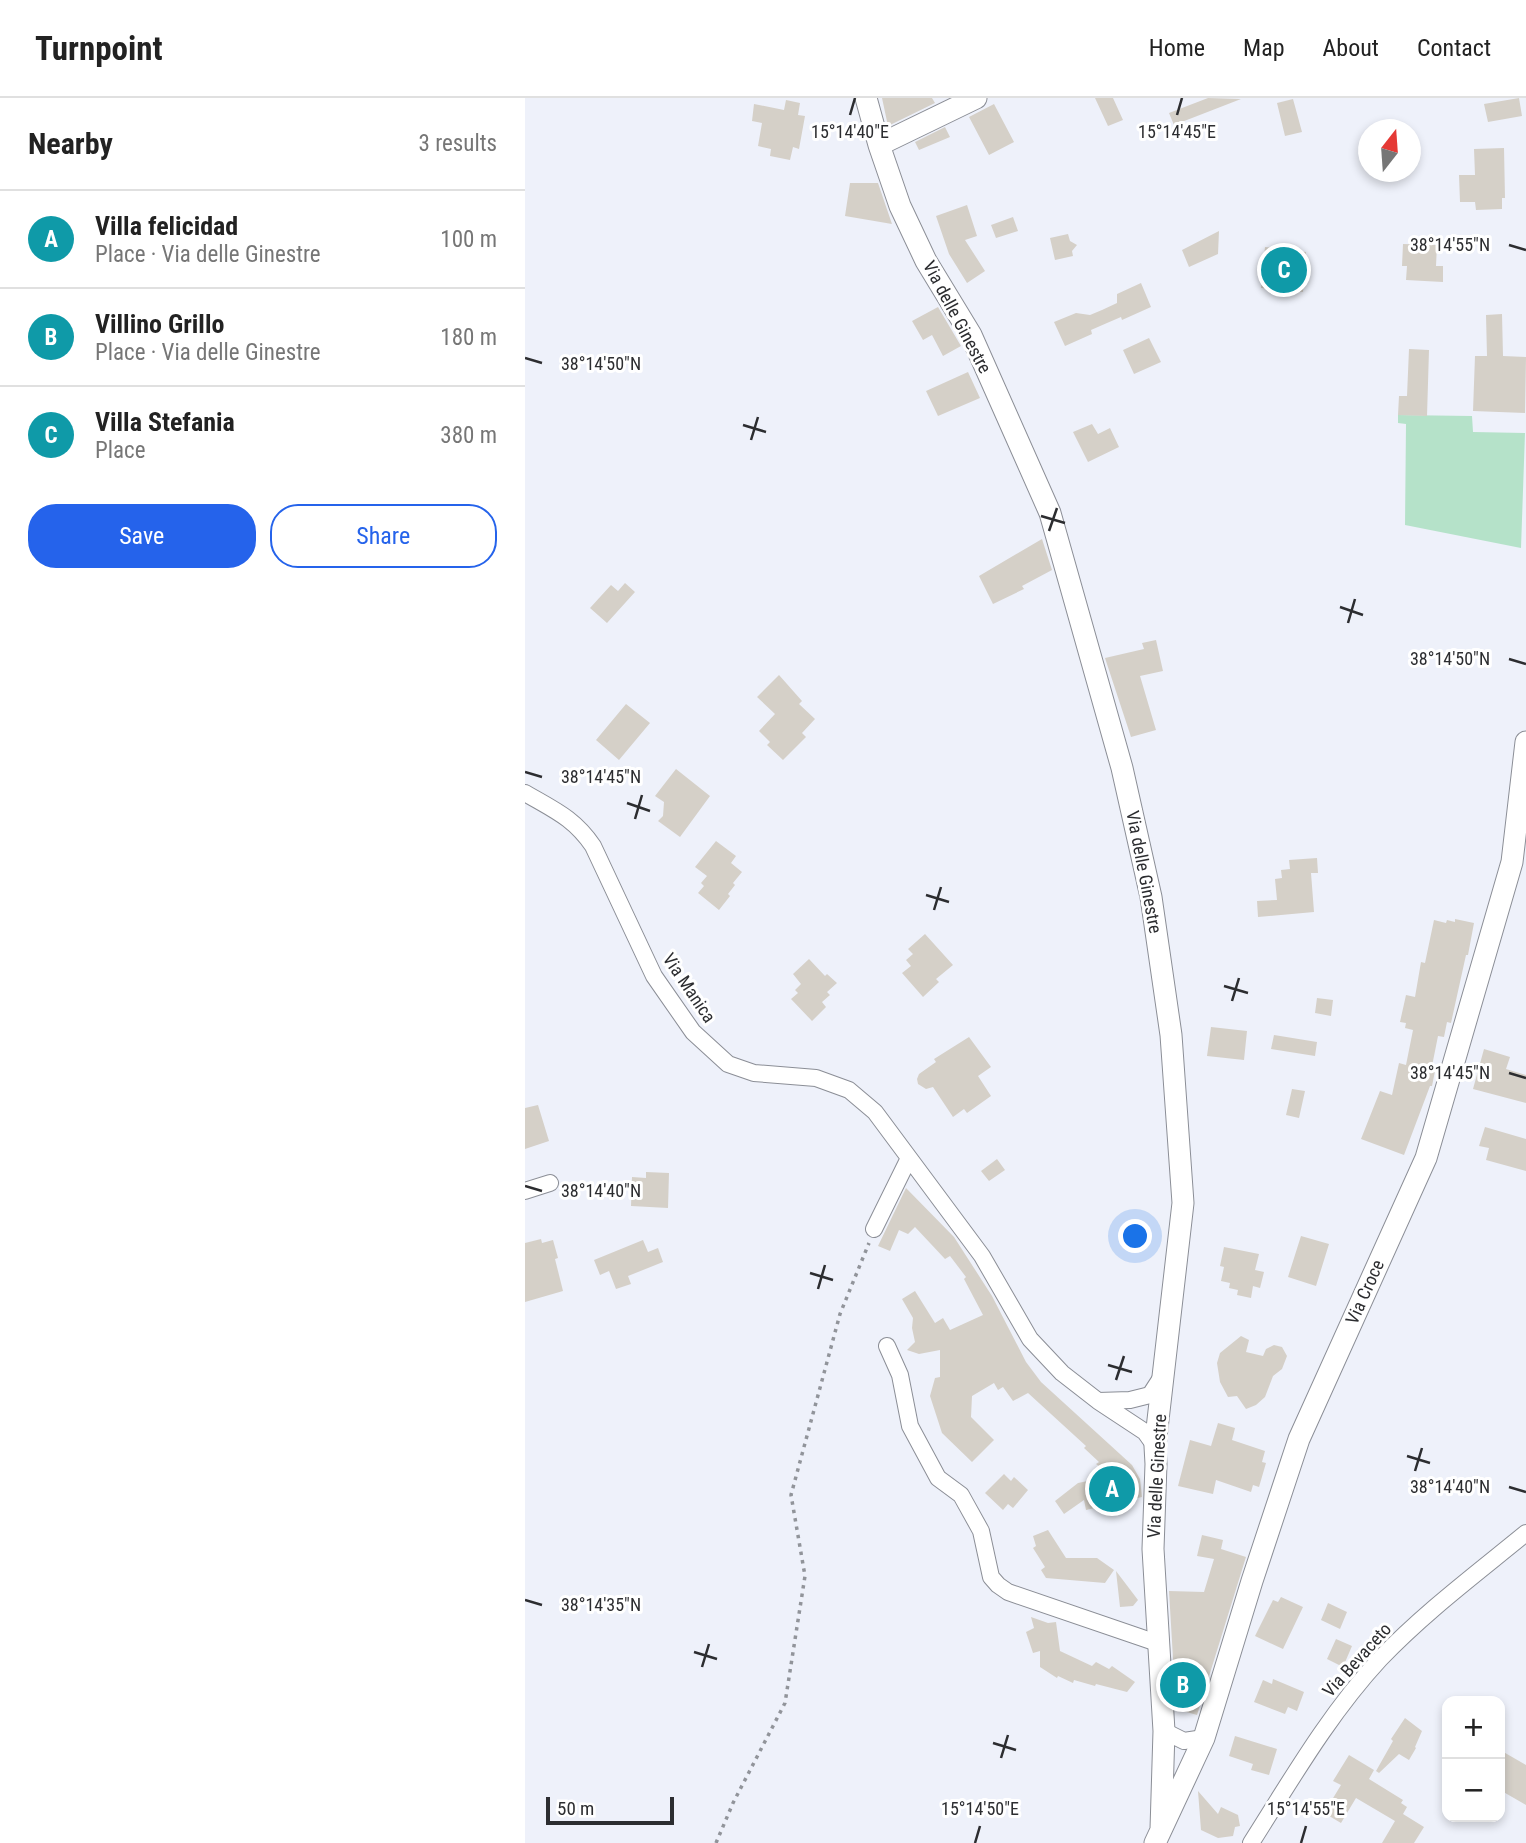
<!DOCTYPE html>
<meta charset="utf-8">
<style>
:root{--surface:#fff;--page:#f2f2f2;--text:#222;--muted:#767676;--line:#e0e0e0;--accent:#2563eb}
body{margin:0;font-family:"Roboto Condensed",sans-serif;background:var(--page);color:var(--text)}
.controls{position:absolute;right:21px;bottom:21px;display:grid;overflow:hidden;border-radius:14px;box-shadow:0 4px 10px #0003}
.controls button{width:63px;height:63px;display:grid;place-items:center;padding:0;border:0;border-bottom:2px solid var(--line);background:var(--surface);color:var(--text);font:35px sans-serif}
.compass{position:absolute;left:833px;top:21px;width:63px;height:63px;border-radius:50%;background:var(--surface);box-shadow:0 4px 10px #0003;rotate:17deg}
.scale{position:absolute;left:21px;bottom:18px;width:128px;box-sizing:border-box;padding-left:7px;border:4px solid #2c2d30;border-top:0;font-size:19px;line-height:24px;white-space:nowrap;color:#2c2d30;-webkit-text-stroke:5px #fff;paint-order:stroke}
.you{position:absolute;left:611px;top:1139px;width:24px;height:24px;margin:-18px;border:5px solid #fff;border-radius:50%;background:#1a73e8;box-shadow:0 0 0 10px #1a73e833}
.badge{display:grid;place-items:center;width:46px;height:46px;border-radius:50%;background:var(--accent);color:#fff;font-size:23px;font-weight:700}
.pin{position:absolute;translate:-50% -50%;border:4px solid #fff;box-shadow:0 2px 7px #0006}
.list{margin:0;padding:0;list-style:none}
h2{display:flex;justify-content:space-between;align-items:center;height:91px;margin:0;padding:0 28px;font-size:30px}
h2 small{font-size:23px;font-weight:400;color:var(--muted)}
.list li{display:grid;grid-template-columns:46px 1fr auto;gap:21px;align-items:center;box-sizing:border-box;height:98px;padding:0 28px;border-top:2px solid var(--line)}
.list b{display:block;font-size:26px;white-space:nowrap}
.list p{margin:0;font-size:23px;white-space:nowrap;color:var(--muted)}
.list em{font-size:23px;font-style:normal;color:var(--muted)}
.actions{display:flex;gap:14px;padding:21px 28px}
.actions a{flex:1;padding:16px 0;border:2px solid var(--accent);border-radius:28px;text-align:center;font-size:24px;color:var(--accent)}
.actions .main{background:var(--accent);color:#fff}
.map{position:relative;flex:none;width:1001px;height:1745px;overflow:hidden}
header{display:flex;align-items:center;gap:42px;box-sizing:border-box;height:98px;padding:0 35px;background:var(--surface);border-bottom:2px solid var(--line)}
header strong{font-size:33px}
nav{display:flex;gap:38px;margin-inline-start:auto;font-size:24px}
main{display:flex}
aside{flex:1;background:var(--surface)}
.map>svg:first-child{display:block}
</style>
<header>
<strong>Turnpoint</strong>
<nav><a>Home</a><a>Map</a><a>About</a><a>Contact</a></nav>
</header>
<main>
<aside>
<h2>Nearby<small>3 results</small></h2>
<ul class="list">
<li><span class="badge" style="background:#0f9aa8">A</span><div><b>Villa felicidad</b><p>Place · Via delle Ginestre</p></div><em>100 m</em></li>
<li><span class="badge" style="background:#0f9aa8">B</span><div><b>Villino Grillo</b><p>Place · Via delle Ginestre</p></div><em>180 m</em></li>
<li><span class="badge" style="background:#0f9aa8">C</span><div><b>Villa Stefania</b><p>Place</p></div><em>380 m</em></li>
</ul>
<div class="actions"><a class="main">Save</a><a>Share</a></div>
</aside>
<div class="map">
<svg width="1001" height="1745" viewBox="0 0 1001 1745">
<rect width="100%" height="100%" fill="#eef1fa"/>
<path fill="#b5e2c9" d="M 873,317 L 947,318 L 948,334 L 1000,335 L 996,450 L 880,427 L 881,326 L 873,325 Z"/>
<path fill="#d5d0c8" d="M 357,0 L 407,0 L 410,5 L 363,28 Z
M 570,0 L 588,0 L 598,22 L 583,28 Z
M 683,0 L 716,1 L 649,27 L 644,15 Z
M 994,0 L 997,18 L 963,24 L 959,6 Z
M 768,1 L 777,34 L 760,38 L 752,5 Z
M 261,2 L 275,5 L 273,17 L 280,18 L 274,51 L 268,49 L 265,62 L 245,58 L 246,51 L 233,48 L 237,25 L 227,23 L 229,6 L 259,12 Z
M 469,6 L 489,44 L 464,57 L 444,19 Z
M 420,29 L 425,39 L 394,52 L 390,44 Z
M 979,50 L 980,100 L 977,100 L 977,111 L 951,112 L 950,104 L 935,104 L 934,77 L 950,77 L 949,51 Z
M 325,85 L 353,85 L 367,126 L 320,118 Z
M 442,107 L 452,138 L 440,142 L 460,173 L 442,185 L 424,156 L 411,118 Z
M 488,119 L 493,133 L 471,140 L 466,127 Z
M 694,133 L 693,156 L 664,169 L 657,152 Z
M 543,136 L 545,143 L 552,147 L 547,153 L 548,158 L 530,162 L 525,140 Z
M 878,146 L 912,147 L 911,168 L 918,168 L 918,184 L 881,182 L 882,168 L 877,168 Z
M 740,149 L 781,154 L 778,194 L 736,190 Z
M 616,185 L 626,209 L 597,222 L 596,219 L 582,225 L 566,232 L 567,236 L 540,248 L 529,224 L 551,215 L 565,217 L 577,212 L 592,205 L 592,196 Z
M 413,209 L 436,248 L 418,258 L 407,237 L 398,242 L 387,223 Z
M 977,216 L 978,258 L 1001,259 L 1000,315 L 948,313 L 950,258 L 962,258 L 961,217 Z
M 624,240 L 636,264 L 609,276 L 598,252 Z
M 884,251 L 904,252 L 902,318 L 873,317 L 874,298 L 882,298 Z
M 443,274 L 455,300 L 413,318 L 401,293 Z
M 567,326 L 573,336 L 585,330 L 594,349 L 563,364 L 548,334 Z
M 517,441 L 527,472 L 497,488 L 499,491 L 468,506 L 454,478 Z
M 100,485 L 110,494 L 82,525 L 65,510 L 86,487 L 93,493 Z
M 631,542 L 638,573 L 615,578 L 631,632 L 606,639 L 580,560 L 619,551 L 617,545 Z
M 254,577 L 277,603 L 274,606 L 290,621 L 277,635 L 281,639 L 258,662 L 242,647 L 245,644 L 234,633 L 250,616 L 232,599 Z
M 101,606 L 125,625 L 94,662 L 71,642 Z
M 151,671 L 185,698 L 155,739 L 133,723 L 138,718 L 139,704 L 130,698 Z
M 191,743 L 211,758 L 206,765 L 217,774 L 208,785 L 210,787 L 203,796 L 205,798 L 194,812 L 173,795 L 179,788 L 176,785 L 182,778 L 170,769 Z
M 792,760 L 793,775 L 786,775 L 789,814 L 733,819 L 732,803 L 752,802 L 750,781 L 757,780 L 756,772 L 765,771 L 764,762 Z
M 930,821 L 949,825 L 943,857 L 941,857 L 926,925 L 922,924 L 919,939 L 913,938 L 906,973 L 910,973 L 907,988 L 905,988 L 879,1057 L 836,1041 L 855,993 L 867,997 L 874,965 L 881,967 L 888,932 L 880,930 L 881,925 L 875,924 L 881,897 L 890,899 L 896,864 L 900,865 L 909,822 L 921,825 L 922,822 L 930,824 Z
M 400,836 L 428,867 L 411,881 L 414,884 L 398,899 L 377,875 L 386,868 L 381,862 L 388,856 L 383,851 Z
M 284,861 L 300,878 L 302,876 L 312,885 L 302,894 L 305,897 L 297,904 L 301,909 L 287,923 L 266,901 L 273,895 L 270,892 L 276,886 L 268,876 Z
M 792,900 L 808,902 L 806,918 L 790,915 Z
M 686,929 L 722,933 L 719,962 L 682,958 Z
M 749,937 L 792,944 L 790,958 L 746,951 Z
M 444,939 L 466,969 L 453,978 L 466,998 L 442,1015 L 439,1011 L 428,1019 L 408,989 L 401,991 L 393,986 L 392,981 L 394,976 L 411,964 L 409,961 Z
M 959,951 L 985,959 L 981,971 L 1001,977 L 1001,1005 L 948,991 Z
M 767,991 L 780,993 L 774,1020 L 761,1017 Z
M 13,1007 L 24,1043 L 0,1051 L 0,1010 Z
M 960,1029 L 1001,1041 L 1001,1073 L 961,1062 L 964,1050 L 954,1048 Z
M 472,1061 L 480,1072 L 464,1083 L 456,1073 Z
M 121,1074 L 144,1075 L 143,1110 L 106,1108 L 107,1079 L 121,1080 Z
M 381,1090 L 429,1139 L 467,1198 L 501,1264 L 516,1284 L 607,1367 L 615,1381 L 617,1399 L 561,1412 L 559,1402 L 539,1416 L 530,1403 L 553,1385 L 587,1378 L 571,1366 L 574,1364 L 559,1350 L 561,1348 L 503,1295 L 488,1303 L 478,1289 L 473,1292 L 469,1285 L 447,1298 L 446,1319 L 469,1342 L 447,1364 L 417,1335 L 405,1298 L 410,1280 L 415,1279 L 415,1252 L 394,1256 L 382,1252 L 390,1244 L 387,1230 L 388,1220 L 377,1201 L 390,1193 L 410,1225 L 418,1220 L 425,1232 L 458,1217 L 439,1181 L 441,1179 L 425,1158 L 420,1161 L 390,1129 L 383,1136 L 374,1132 L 365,1153 L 353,1148 Z
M 776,1138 L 804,1146 L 791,1188 L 763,1179 Z
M 16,1141 L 17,1145 L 28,1142 L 33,1160 L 30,1161 L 38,1193 L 0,1204 L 0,1145 Z
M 118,1142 L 123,1154 L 133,1150 L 138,1164 L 103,1178 L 106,1186 L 91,1191 L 84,1173 L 75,1177 L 69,1162 Z
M 699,1149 L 734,1156 L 730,1172 L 739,1174 L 735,1190 L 728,1188 L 726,1200 L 712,1197 L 713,1192 L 704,1190 L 705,1185 L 696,1183 L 699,1169 L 695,1168 Z
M 716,1238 L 724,1242 L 721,1254 L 738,1258 L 741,1251 L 749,1247 L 757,1249 L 762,1258 L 757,1271 L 748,1278 L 740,1299 L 731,1307 L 721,1311 L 712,1298 L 703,1299 L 695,1284 L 692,1265 L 695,1255 Z
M 693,1325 L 710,1330 L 707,1342 L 740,1353 L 737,1364 L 741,1365 L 734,1389 L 728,1387 L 726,1394 L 691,1382 L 688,1396 L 653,1388 L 665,1342 L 686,1348 Z
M 479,1376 L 486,1383 L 489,1379 L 503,1392 L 488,1410 L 483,1406 L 478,1412 L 460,1395 Z
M 523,1432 L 541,1460 L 572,1460 L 589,1472 L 580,1485 L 521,1480 L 516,1472 L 520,1469 L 508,1450 L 511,1448 L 508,1438 Z
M 677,1437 L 698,1442 L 696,1451 L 721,1459 L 672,1617 L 651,1611 L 644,1493 L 679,1494 L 689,1461 L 672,1458 Z
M 591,1473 L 613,1502 L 608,1508 L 595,1509 Z
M 756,1499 L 778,1509 L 758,1551 L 730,1538 L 748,1502 L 753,1504 Z
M 803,1505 L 822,1514 L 815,1531 L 796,1522 Z
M 506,1519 L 523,1525 L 531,1524 L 535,1553 L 567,1568 L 571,1564 L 584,1571 L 587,1568 L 610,1584 L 602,1594 L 571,1586 L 570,1588 L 549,1582 L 548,1585 L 533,1578 L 532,1580 L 515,1569 L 515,1553 L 508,1555 L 501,1534 L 509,1530 Z
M 811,1541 L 827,1548 L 818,1569 L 802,1561 Z
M 748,1581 L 779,1594 L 772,1613 L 763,1609 L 760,1616 L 729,1604 L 738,1582 L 747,1586 Z
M 880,1620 L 897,1633 L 890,1649 L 891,1650 L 884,1662 L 874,1656 L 854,1675 L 851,1673 L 868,1643 L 866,1641 Z
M 710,1638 L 752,1651 L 744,1677 L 726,1672 L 728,1666 L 704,1658 Z
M 975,1652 L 1001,1667 L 1001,1707 L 975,1692 Z
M 824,1657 L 849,1672 L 844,1681 L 878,1702 L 876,1705 L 882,1709 L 878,1716 L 899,1729 L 889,1745 L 857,1745 L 870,1723 L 831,1700 L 816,1725 L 799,1715 L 816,1687 L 808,1683 Z
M 673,1693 L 693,1716 L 696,1709 L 713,1717 L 715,1728 L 710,1729 L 708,1738 L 693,1740 L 676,1732 Z"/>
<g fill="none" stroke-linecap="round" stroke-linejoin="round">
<g stroke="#8b8e96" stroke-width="18">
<path id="street" d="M 0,695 C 29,712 49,720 68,748 L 129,878 L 168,934 L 203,966 L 229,975 L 291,980 L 324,992 L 350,1014 L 457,1158 L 505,1241 L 537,1275 L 573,1303 L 620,1334 L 630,1348
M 0,1093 L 25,1085
M 349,1131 L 384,1060
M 362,1248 L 375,1277 L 385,1328 L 413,1380 L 436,1397 L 456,1433 L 466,1479 L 473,1487 L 483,1494 L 635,1546
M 573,1303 L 605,1302 L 625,1297 L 636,1280
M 639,1633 L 659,1643 L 679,1640
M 726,1745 C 766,1682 804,1616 855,1561 C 900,1514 951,1476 1001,1435"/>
</g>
<g stroke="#8b8e96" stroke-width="23">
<path id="secondary" d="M 341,0 L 354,47 L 375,108 L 401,163 L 446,237 L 525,415 L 597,670 L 626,799 L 646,937 L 658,1105 L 630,1348 L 631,1366 L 628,1451 L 639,1633 L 636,1731
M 354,47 L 451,0
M 630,1745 L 679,1640 L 727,1483 L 774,1341 L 901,1060 L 987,764 L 1001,644"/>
</g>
<path stroke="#91949a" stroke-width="3.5" stroke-dasharray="3.5 5" stroke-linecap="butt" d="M 191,1745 L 208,1705 L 260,1605 L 280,1478 L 266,1397 L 315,1216 L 344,1145"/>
<use href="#street" stroke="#fff" stroke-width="16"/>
<use href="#secondary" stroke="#fff" stroke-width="21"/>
</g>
<path fill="none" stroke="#2c2d30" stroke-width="2.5" d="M 325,17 L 330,0M 652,17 L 657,0M 984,147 L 1001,152M 0,260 L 17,265M 218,327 L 241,334M 226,342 L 233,319M 516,418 L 540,425M 524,433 L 532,410M 815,509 L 838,517M 823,525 L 830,501M 984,561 L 1001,566M 0,674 L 17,679M 102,705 L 125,713M 110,721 L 117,697M 401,797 L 424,804M 409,812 L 416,789M 699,888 L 723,895M 707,903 L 714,880M 984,975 L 1001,980M 0,1088 L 17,1093M 285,1175 L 308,1182M 293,1191 L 300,1167M 583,1267 L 607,1274M 591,1282 L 599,1258M 882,1358 L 905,1365M 890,1373 L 897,1350M 984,1389 L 1001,1394M 0,1502 L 17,1507M 169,1554 L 192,1561M 177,1569 L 184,1546M 468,1645 L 491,1652M 476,1660 L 483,1637M 450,1745 L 455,1728M 776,1745 L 781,1728"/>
<g text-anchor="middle" stroke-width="6" stroke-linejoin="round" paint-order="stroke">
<g font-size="18" fill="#2c2d30" stroke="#fff">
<text transform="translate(432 219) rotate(62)" y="6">Via delle Ginestre</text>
<text transform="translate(619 774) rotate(79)" y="6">Via delle Ginestre</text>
<text transform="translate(164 890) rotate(56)" y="6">Via Manica</text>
<text transform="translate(840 1194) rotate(-66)" y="6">Via Croce</text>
<text transform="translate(632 1378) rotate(-87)" y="6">Via delle Ginestre</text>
<text transform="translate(832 1562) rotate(-48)" y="6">Via Bevaceto</text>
</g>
</g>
<g font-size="18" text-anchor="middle" fill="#2c2d30" stroke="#fff" stroke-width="6" stroke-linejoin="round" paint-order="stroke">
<text x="325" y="40">15°14'40"E</text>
<text x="652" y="40">15°14'45"E</text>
<text x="925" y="153">38°14'55"N</text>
<text x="76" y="272">38°14'50"N</text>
<text x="925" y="567">38°14'50"N</text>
<text x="76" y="685">38°14'45"N</text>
<text x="925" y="981">38°14'45"N</text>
<text x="76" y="1099">38°14'40"N</text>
<text x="925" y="1395">38°14'40"N</text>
<text x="76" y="1513">38°14'35"N</text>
<text x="455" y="1717">15°14'50"E</text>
<text x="781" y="1717">15°14'55"E</text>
</g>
</svg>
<div class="controls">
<button>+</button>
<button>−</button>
</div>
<svg class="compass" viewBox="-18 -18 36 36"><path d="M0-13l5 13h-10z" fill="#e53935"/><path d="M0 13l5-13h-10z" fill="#767676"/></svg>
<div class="scale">50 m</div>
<div class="you"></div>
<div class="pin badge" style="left:587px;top:1391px;background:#0f9aa8">A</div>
<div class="pin badge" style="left:658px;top:1587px;background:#0f9aa8">B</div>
<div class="pin badge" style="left:759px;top:172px;background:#0f9aa8">C</div>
</div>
</main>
